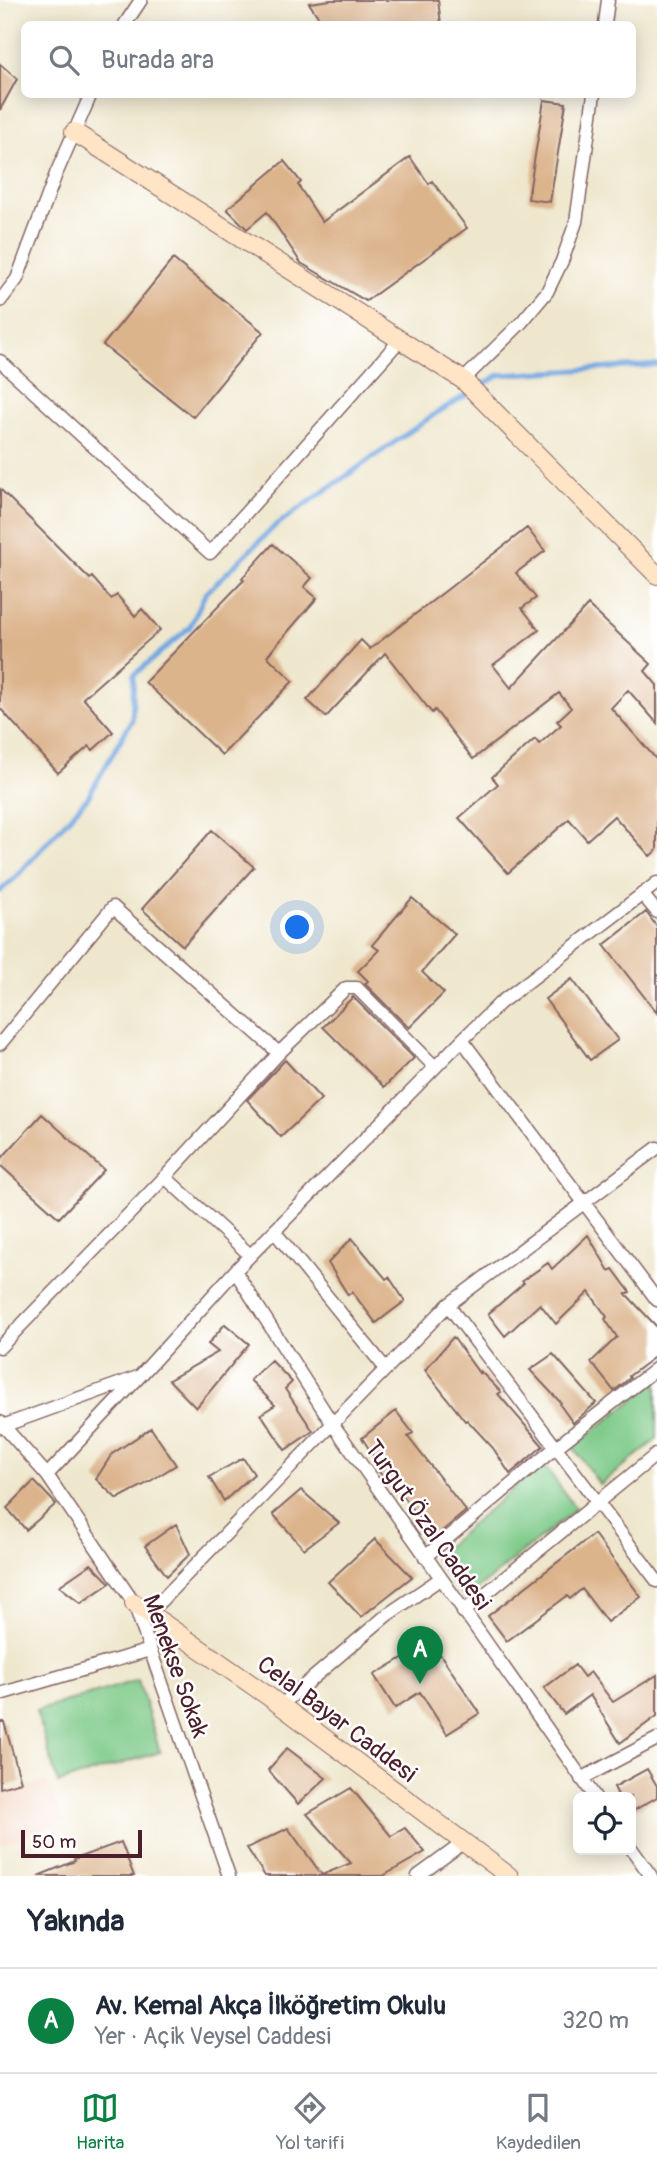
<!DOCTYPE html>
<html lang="tr">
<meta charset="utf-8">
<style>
:root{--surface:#fff;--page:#f2f2f3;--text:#1f2937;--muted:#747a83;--line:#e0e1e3;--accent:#0b8043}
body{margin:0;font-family:Pangolin,sans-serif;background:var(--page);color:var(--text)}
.controls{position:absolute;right:21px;bottom:21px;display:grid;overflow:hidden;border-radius:10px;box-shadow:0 4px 18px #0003}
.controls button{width:63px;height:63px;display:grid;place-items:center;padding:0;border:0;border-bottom:2px solid var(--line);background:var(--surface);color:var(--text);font:35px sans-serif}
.scale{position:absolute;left:21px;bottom:18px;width:121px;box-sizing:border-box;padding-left:7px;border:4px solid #4a1f2b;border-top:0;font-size:19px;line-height:24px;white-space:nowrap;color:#4a1f2b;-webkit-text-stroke:5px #fff;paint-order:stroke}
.you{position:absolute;left:298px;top:928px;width:24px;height:24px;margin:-18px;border:5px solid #fff;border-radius:50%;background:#1a73e8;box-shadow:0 0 0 10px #1a73e833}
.badge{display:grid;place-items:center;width:46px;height:46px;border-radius:50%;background:var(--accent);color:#fff;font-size:23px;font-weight:700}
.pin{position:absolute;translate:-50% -58px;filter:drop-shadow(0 2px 4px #0008)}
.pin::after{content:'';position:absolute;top:37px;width:24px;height:21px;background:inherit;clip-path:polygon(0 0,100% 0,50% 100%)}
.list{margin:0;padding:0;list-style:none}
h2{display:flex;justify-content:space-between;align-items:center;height:91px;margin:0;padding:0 28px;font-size:30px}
h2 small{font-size:23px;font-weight:400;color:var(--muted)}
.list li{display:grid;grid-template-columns:46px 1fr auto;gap:21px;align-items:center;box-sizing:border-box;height:105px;padding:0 28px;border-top:2px solid var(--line)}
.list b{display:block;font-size:26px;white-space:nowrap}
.list p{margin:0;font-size:23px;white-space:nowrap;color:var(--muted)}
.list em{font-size:23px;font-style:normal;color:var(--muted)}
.icon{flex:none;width:38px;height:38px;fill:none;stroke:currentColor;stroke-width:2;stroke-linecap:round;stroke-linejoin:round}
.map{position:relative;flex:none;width:657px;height:1876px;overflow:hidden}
.search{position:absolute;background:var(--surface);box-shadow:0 4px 18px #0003;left:21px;right:21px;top:21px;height:77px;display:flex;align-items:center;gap:18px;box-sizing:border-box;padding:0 24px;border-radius:10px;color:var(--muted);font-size:26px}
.sheet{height:196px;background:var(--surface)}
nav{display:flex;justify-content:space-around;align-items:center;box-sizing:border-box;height:98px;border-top:2px solid var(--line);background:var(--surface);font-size:19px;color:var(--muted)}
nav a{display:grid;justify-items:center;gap:4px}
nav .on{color:var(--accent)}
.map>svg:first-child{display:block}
</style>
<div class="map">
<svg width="657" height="1876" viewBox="0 0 657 1876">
<rect width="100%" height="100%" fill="#fff"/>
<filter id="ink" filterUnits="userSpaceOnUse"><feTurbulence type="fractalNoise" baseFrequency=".0143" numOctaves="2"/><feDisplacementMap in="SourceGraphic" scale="14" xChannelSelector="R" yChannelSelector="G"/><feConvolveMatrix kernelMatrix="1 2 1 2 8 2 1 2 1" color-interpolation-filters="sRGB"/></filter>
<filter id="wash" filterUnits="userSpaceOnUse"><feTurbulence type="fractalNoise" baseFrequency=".00686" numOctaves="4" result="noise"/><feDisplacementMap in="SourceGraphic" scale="28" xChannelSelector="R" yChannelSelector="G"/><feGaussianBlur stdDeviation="1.57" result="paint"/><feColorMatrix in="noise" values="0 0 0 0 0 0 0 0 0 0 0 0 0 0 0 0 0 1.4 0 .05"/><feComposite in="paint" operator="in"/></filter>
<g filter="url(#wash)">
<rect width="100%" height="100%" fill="#efe7cd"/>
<path fill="#f3d4bf" d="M 46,1780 L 65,1821 L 0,1845 L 0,1795 Z"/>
<path fill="#7eca89" stroke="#64745a" stroke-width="2" d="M 657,1381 L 657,1439 L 600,1485 L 573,1447 Z
M 543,1463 L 576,1509 L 465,1599 L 434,1557 Z
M 138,1680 L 160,1752 L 58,1783 L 36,1711 Z"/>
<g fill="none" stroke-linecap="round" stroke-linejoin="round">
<path stroke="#75a8e1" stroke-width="5" d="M 0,891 L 16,877 L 88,797 L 132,720 L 134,675 L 190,627 L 205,594 L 276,525 L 435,414 L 499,375 L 657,365"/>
</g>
<g id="blocks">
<path fill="#dcb48c" d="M 331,0 L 438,0 L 441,24 L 323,24 L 309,3 Z
M 0,64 L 17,79 L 0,110 Z
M 544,100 L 566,103 L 550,202 L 528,199 Z
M 410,157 L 429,184 L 432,181 L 467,228 L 366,301 L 301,263 L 267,212 L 247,229 L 227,209 L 284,161 L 301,182 L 298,185 L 322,222 Z
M 173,259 L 263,332 L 193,417 L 103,345 Z
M 0,489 L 90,579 L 92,577 L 111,599 L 117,595 L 135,616 L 142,609 L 160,630 L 83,698 L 113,732 L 93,750 L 89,746 L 58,773 L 0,708 Z
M 527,528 L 545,551 L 516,573 L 536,598 L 522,608 L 539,630 L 493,665 L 511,688 L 588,605 L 651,664 L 645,671 L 657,685 L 657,723 L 628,690 L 611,708 L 657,760 L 657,850 L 650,856 L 614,816 L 587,840 L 569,819 L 508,873 L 459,818 L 498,784 L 492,777 L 535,739 L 539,744 L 561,725 L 557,721 L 571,708 L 559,693 L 473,759 L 435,710 L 432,713 L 385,653 L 326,717 L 307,700 L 361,640 L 370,649 Z
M 273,544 L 312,578 L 304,587 L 317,598 L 267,656 L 293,681 L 222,755 L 145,682 L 244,580 L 242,578 Z
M 212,830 L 254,867 L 183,946 L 142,909 Z
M 412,898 L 455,934 L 422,972 L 444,993 L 409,1028 L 365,984 L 368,981 L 358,971 L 379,950 L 372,945 Z
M 646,912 L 657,927 L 657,1013 L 604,945 Z
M 572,979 L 618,1040 L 590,1060 L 545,999 Z
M 353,997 L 414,1058 L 384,1087 L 323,1027 Z
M 285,1060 L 321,1099 L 281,1137 L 247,1100 Z
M 42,1114 L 104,1170 L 59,1218 L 0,1165 L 0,1160 Z
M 588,1235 L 609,1271 L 613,1269 L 630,1292 L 626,1294 L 657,1327 L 657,1355 L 629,1376 L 630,1378 L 614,1391 L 591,1362 L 617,1337 L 605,1319 L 607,1317 L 589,1292 L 556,1324 L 540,1304 L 505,1336 L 488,1314 L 524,1283 L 522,1281 L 548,1263 L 552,1269 Z
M 352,1238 L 386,1279 L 389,1277 L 405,1301 L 376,1323 L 352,1292 L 348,1295 L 328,1263 Z
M 225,1324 L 249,1344 L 196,1408 L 169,1380 L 218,1352 L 208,1344 Z
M 453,1337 L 479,1373 L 480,1371 L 501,1392 L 498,1394 L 543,1446 L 510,1474 L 493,1448 L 467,1420 L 465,1421 L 425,1370 Z
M 553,1354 L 596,1403 L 573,1423 L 560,1405 L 561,1403 L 530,1370 Z
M 271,1360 L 292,1382 L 285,1389 L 313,1431 L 285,1450 L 261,1414 L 275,1405 L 250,1380 Z
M 396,1411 L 413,1433 L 408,1437 L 466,1511 L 434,1538 L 398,1490 L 396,1491 L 379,1472 L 382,1469 L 362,1438 Z
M 151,1428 L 176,1465 L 144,1485 L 117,1499 L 96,1479 L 112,1454 Z
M 243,1458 L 254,1474 L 224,1501 L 209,1477 Z
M 34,1481 L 56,1504 L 26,1530 L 7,1508 Z
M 301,1490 L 339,1523 L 304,1549 L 273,1514 Z
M 176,1524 L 190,1554 L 167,1576 L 145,1546 Z
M 594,1534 L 641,1597 L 607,1622 L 582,1589 L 570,1599 L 567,1596 L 507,1641 L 488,1616 Z
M 375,1539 L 412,1577 L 361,1617 L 328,1582 Z
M 91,1564 L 110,1583 L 81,1603 L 59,1586 Z
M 431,1641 L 480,1713 L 447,1734 L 420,1692 L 395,1708 L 374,1675 Z
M 575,1665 L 584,1677 L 590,1672 L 613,1702 L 657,1675 L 657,1716 L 620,1743 L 590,1695 L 564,1714 L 544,1688 Z
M 0,1722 L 4,1722 L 21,1782 L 0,1788 Z
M 287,1748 L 326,1778 L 298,1804 L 268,1770 Z
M 647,1769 L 657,1786 L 657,1797 L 631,1812 L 631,1797 L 619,1797 L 614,1787 Z
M 351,1788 L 391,1836 L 405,1828 L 425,1852 L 383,1876 L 265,1876 L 247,1848 L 288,1828 L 322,1875 L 351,1863 L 307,1814 Z
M 121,1842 L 134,1876 L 38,1876 L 75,1861 L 74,1859 Z"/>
</g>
</g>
<g filter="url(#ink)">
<use href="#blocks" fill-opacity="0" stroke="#846564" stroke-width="2"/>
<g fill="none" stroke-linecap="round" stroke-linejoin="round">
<g stroke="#846564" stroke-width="15">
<path id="street" d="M 125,24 L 141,0
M 605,24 L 608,0
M 0,301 L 17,279 L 56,174 L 91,94
M 0,361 L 210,553 L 401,339
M 463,380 L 521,323 L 547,292 L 562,261 L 576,222 L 594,94
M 642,894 L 657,912
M 462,1040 L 657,1300
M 0,1044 L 113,907 L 279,1053
M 165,1177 L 250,1255
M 274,1231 L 386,1369
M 235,1271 L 332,1423 L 595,1797
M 448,1305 L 657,1581
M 0,1347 L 165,1177 L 279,1053 L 346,988 L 357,988 L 435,1067
M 0,1422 L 47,1475 L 134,1603 L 229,1876
M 0,1427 L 138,1377
M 47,1475 L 140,1376 L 235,1271 L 462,1040 L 500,1003 L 657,883
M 425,1557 L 555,1448 L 657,1368
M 150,1612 L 448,1305 L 657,1148
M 463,1612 L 657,1454
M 0,1694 L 150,1650
M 280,1706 L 387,1615 L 440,1579
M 581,1779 L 657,1739
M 631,1848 L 651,1876
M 418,1876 L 463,1843"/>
</g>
<g stroke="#846564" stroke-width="20">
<path id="secondary" d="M 74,132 L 463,380 L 657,575
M 134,1603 L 268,1696 L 509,1876"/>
</g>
<use href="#street" stroke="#fff" stroke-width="12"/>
<use href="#secondary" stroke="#ffe4c6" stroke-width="18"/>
</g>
</g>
<g text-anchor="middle" stroke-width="5" stroke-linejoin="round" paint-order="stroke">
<g font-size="24" fill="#4a1f2b" stroke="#fff">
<text transform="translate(428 1525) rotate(55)" y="8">Turgut Özal Caddesi</text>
<text transform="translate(176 1666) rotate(70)" y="8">Menekse Sokak</text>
<text transform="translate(337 1719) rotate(37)" y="8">Celal Bayar Caddesi</text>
</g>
</g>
</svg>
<div class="controls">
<button><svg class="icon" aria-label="locate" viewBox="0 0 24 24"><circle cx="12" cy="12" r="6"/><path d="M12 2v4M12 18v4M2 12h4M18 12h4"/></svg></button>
</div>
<div class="scale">50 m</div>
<div class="you"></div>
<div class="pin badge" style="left:420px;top:1684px">A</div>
<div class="search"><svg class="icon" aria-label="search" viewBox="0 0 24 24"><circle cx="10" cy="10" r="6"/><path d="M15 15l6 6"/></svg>Burada ara</div>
</div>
<section class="sheet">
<h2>Yakında<small></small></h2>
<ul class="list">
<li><span class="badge">A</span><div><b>Av. Kemal Akça İlköğretim Okulu</b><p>Yer · Açik Veysel Caddesi</p></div><em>320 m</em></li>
</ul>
</section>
<nav>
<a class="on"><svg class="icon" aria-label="map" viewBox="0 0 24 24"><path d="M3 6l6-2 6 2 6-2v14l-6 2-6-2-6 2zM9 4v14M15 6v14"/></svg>Harita</a>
<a><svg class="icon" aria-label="directions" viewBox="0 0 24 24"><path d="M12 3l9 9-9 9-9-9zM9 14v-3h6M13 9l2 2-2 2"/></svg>Yol tarifi</a>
<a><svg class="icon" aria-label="saved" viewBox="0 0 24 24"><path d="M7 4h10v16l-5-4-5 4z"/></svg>Kaydedilen</a>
</nav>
